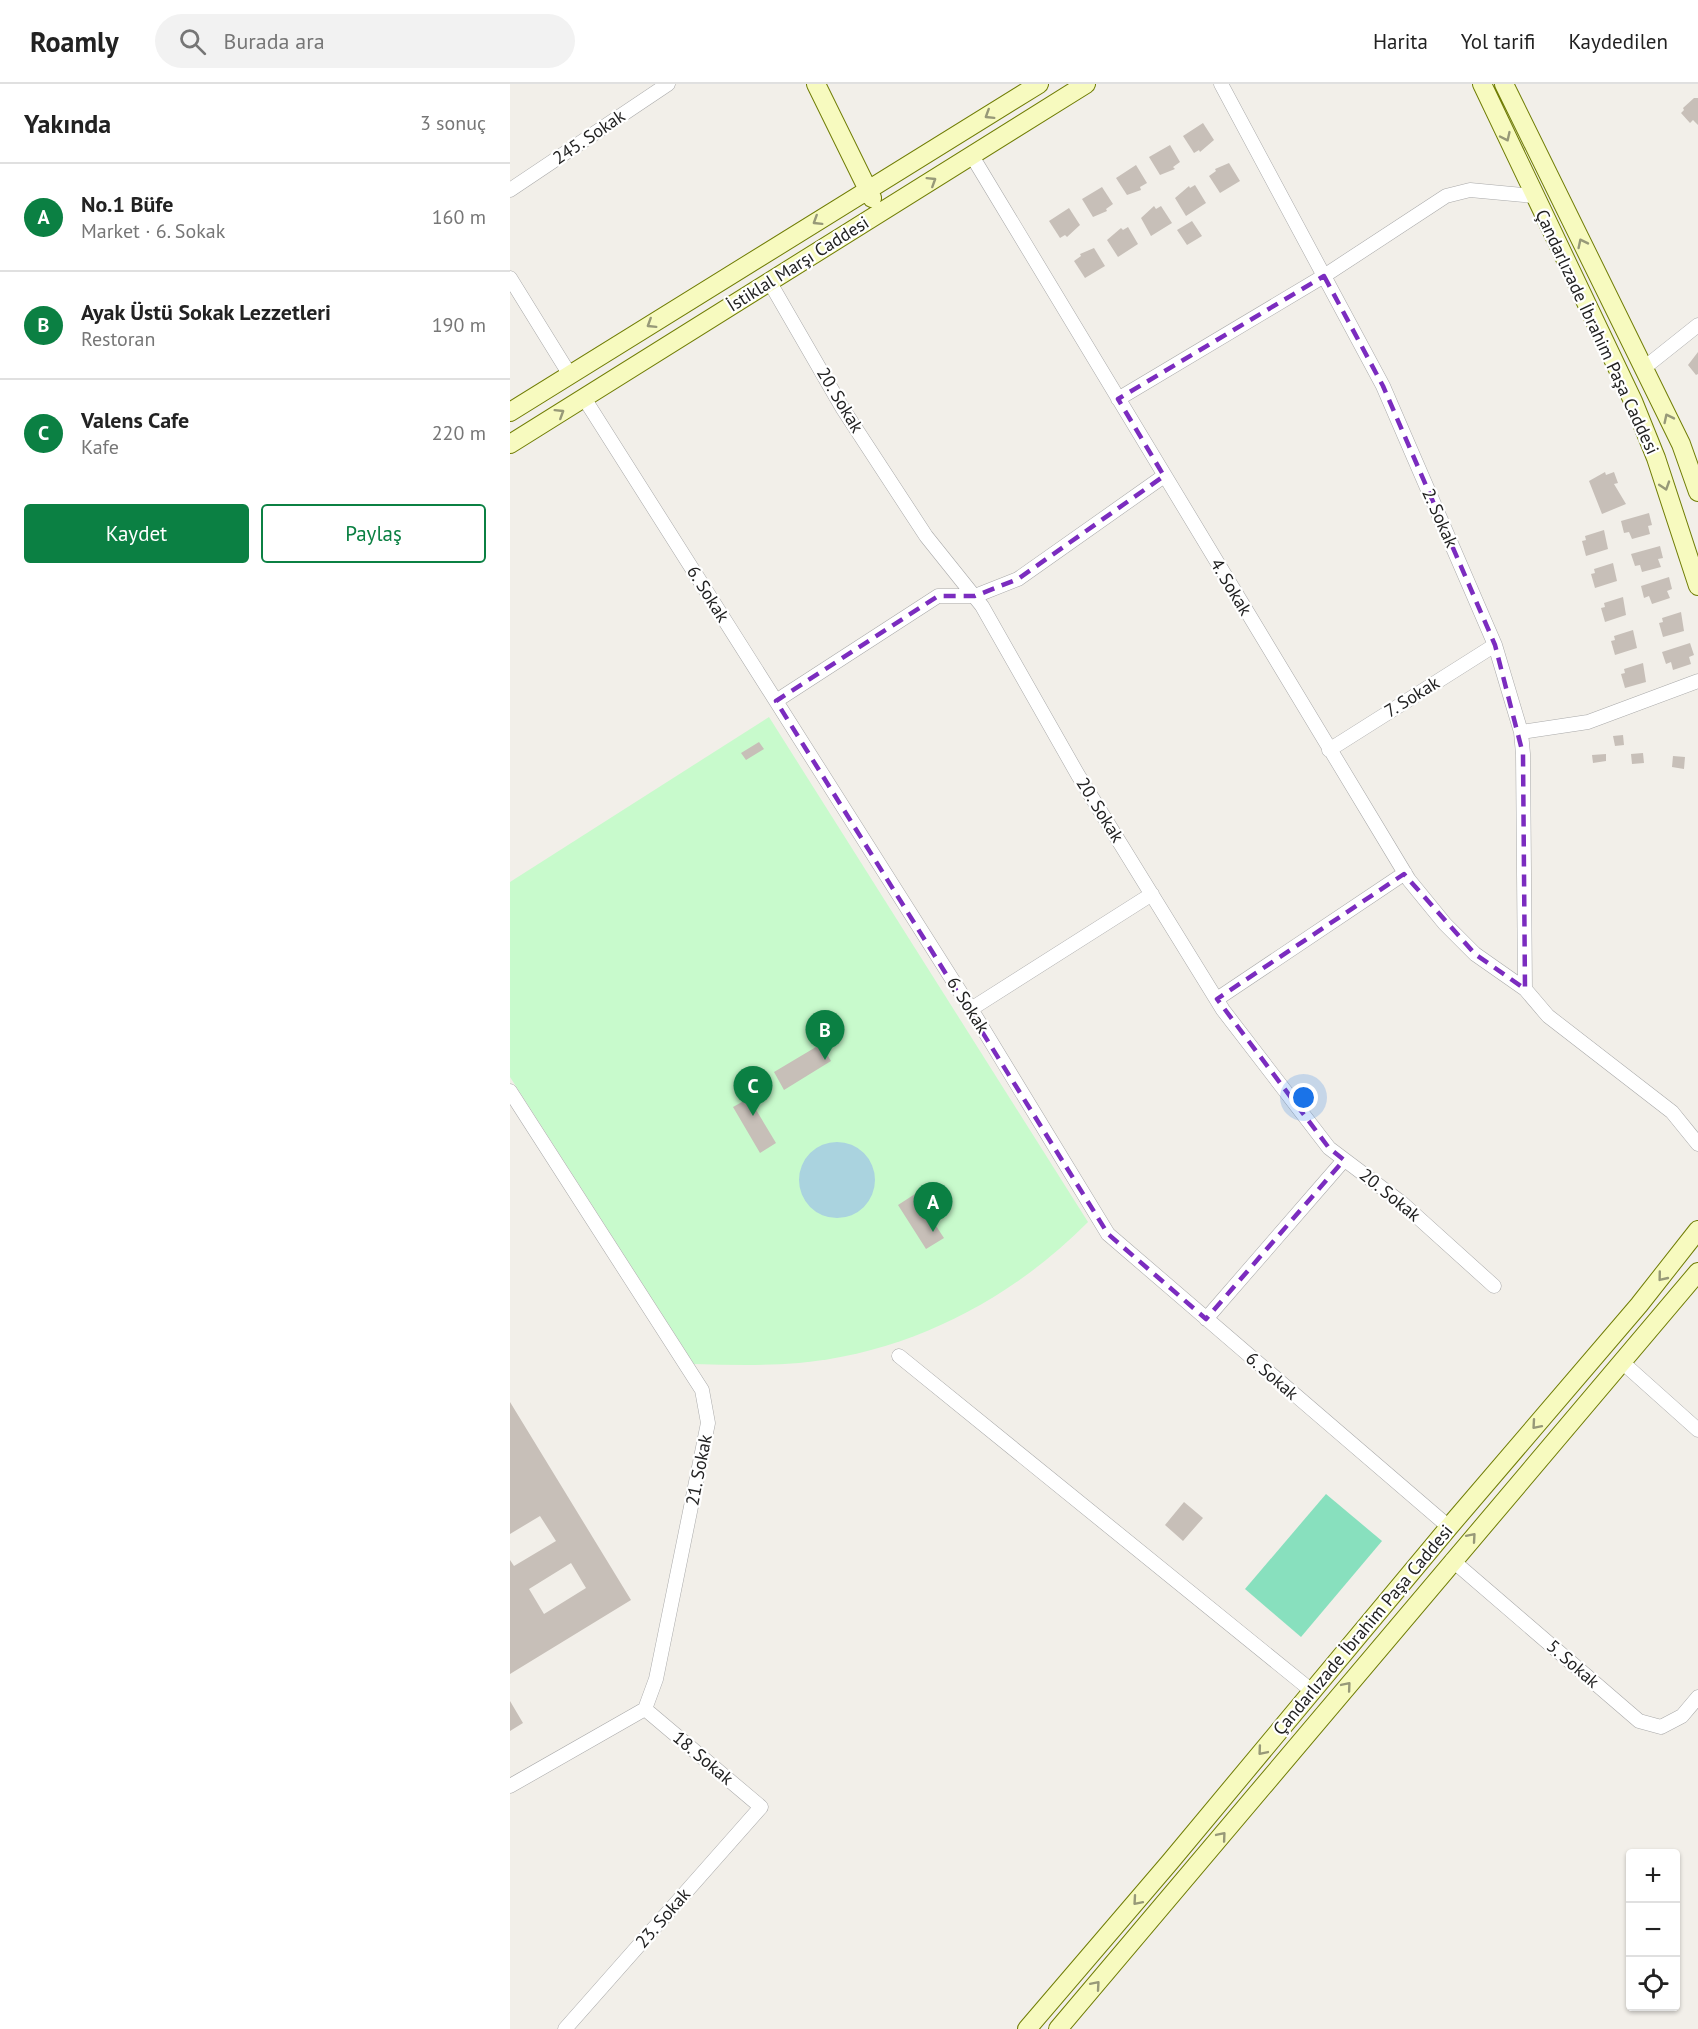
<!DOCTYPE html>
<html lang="tr">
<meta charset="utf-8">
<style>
:root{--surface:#fff;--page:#f2f2f2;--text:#222;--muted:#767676;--line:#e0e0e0;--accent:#0b8043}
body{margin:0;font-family:"PT Sans",sans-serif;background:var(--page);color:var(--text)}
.controls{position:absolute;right:18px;bottom:18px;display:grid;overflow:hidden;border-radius:6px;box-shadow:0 2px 4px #0004}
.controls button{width:54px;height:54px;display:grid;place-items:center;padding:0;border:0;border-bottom:2px solid var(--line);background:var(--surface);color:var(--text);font:30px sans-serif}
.you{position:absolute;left:794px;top:1014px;width:21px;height:21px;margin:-15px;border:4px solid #fff;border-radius:50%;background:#1a73e8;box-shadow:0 0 0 9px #1a73e833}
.badge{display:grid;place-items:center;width:39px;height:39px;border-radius:50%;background:var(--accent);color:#fff;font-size:20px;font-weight:700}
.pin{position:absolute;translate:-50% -50px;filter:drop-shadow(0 2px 3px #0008)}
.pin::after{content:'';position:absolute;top:32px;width:21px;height:18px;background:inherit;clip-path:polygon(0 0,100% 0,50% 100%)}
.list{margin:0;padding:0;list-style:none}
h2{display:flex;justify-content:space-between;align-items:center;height:78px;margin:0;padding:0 24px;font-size:26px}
h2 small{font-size:20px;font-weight:400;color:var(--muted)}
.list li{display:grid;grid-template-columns:39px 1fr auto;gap:18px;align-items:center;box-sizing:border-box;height:108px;padding:0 24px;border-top:2px solid var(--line)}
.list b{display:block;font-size:22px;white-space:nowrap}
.list p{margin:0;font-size:20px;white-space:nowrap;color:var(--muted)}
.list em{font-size:20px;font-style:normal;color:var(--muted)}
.actions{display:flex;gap:12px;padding:18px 24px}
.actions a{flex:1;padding:14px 0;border:2px solid var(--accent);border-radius:6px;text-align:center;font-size:21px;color:var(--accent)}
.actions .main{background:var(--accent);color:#fff}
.icon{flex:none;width:33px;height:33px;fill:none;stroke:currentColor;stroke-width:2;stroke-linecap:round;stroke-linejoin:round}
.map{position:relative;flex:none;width:1188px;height:1945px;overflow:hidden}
header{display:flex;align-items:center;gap:36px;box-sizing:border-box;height:84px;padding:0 30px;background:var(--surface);border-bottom:2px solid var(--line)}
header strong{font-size:28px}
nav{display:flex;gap:33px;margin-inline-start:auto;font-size:21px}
.search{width:420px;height:54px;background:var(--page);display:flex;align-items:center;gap:15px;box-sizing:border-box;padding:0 21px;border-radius:33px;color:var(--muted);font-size:22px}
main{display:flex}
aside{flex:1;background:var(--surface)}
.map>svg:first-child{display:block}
</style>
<header>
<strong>Roamly</strong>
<div class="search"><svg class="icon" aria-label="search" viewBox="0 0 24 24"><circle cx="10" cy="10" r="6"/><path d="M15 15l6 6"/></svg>Burada ara</div>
<nav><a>Harita</a><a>Yol tarifi</a><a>Kaydedilen</a></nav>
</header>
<main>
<aside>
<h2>Yakında<small>3 sonuç</small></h2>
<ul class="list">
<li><span class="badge">A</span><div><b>No.1 Büfe</b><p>Market · 6. Sokak</p></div><em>160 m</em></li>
<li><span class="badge">B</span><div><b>Ayak Üstü Sokak Lezzetleri</b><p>Restoran</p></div><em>190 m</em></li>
<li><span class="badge">C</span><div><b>Valens Cafe</b><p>Kafe</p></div><em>220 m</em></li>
</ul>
<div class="actions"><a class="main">Kaydet</a><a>Paylaş</a></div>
</aside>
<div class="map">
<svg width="1188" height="1945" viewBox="0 0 1188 1945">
<rect width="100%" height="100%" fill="#f2efe9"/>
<path fill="#c8facc" d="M 259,633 L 578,1138 C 501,1216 399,1269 289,1279 C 254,1282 219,1281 184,1280 L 0,993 L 0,798 Z"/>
<path fill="#88e0be" d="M 816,1410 L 872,1457 L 791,1553 L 735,1505 Z"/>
<path fill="#aad3df" d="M289 1096a38 38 0 1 1 76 0a38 38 0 1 1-76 0Z"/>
<path fill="#c7bfb8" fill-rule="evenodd" d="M 1184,14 L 1188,14 L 1188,41 L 1183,36 L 1180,39 L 1171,29 L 1174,26 L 1173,24 Z
M 693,39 L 704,56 L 690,68 L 689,66 L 684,69 L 673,52 Z
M 660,61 L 670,78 L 663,83 L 665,85 L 650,91 L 639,73 Z
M 719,79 L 730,97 L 710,109 L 699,92 L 706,87 L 705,85 Z
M 626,81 L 637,99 L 630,103 L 631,106 L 617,111 L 606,94 Z
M 685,101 L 696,119 L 676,132 L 665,114 L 679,102 L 680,104 Z
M 592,103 L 603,120 L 596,125 L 597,127 L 583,133 L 572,115 Z
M 644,122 L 646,125 L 651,122 L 662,139 L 641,152 L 631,134 Z
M 559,124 L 570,141 L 557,153 L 555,151 L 550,154 L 539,137 Z
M 682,137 L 692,152 L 677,161 L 667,146 Z
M 618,143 L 628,160 L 608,173 L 597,156 L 611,144 L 613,146 Z
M 584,164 L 595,182 L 575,194 L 564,177 L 571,172 L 570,170 Z
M 1188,268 L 1188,290 L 1186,291 L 1178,281 Z
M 1095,388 L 1096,391 L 1104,388 L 1108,399 L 1104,400 L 1116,420 L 1092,430 L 1079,397 Z
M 1139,429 L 1142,441 L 1138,442 L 1140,450 L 1122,455 L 1119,448 L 1114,449 L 1111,437 Z
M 1094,446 L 1098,465 L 1076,472 L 1072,457 L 1076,456 L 1075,452 Z
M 1150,462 L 1153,474 L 1148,475 L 1151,483 L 1132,488 L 1130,481 L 1125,482 L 1121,470 Z
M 1103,479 L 1107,497 L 1085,504 L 1081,490 L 1085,489 L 1084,485 Z
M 1159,493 L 1162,505 L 1157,507 L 1160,514 L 1142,520 L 1139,512 L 1134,514 L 1131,502 Z
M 1113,513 L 1116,531 L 1095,538 L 1091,524 L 1095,523 L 1094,519 Z
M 1171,528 L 1174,547 L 1153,553 L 1149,539 L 1153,538 L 1152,534 Z
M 1123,546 L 1127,564 L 1105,571 L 1101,557 L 1105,556 L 1104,552 Z
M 1180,559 L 1184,571 L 1179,573 L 1181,580 L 1163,586 L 1161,578 L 1156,580 L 1152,568 Z
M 1133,579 L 1136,598 L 1115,604 L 1111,590 L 1115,589 L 1114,585 Z
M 1113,651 L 1114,661 L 1105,662 L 1103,652 Z
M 249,658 L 254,665 L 236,676 L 231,669 Z
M 1133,669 L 1134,679 L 1122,680 L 1121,670 Z
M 1096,670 L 1096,677 L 1083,679 L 1082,671 Z
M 1163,672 L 1175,673 L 1174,685 L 1162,683 Z
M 311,960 L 321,977 L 274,1006 L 264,988 Z
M 239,1014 L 266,1059 L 250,1069 L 223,1023 Z
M 405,1110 L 434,1154 L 416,1165 L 388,1121 Z
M 0,1318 L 121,1516 L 0,1590 L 0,1476 L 4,1482 L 46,1457 L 30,1432 L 0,1450 ZM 61,1479 L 76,1504 L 34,1530 L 19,1505 Z
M 674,1418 L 693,1434 L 673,1457 L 655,1441 Z
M 0,1617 L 13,1639 L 0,1647 Z"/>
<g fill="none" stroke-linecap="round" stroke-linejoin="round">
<g stroke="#a9a9a9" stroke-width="15">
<path id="street" d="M 711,0 L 873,302 L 985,561 L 1011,648 L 1013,670 L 1015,905
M 462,72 L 899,796 L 935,840 L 965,870 L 1015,905 L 1038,932 L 1162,1028 L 1188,1060
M 0,106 L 158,0
M 0,194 L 60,291
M 259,197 L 333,325 L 416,452 L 472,522 L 568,691 L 713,926 L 819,1064 L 892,1119 L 984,1202
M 1134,284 L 1188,241
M 74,314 L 461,925 L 598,1150 L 939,1443
M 608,315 L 814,192 L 936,112 L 960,106 L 1023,112
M 266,617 L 428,512 L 465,512 L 508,495 L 654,392
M 1011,648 L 1078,638 L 1188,597
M 819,666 L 985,561
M 707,915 L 895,789
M 461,925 L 642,810
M 0,1007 L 192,1306 L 198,1339 L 146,1595 L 135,1625 L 0,1702
M 696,1235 L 834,1076
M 389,1272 L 802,1607
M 1112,1278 L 1188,1346
M 942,1476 L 1129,1637 L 1151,1643 L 1172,1632 L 1188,1613
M 55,1945 L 251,1723 L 135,1625"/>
</g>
<g stroke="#707d05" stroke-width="20">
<path id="secondary" d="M 306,0 L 362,114
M 972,0 L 1123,317 L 1146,374 L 1188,502
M 994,0 L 1171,360 L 1188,408
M 0,328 L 529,0
M 0,360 L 576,0
M 517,1945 L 660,1778 L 939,1443 L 1129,1221 L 1188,1146
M 548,1945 L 1188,1188"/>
</g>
<use href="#street" stroke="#fff" stroke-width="14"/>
<use href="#secondary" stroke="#f7fabf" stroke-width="18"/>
</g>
<defs><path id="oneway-chevron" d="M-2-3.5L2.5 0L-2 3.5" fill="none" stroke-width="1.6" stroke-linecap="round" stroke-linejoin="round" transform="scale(1.5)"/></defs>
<g stroke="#979978">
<use href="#oneway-chevron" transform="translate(479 31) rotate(148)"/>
<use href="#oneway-chevron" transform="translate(996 53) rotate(65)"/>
<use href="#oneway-chevron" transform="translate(422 97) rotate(-32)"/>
<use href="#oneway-chevron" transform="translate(307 137) rotate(148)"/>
<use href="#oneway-chevron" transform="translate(1072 159) rotate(-116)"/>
<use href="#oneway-chevron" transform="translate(141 240) rotate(148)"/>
<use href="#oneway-chevron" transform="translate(50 329) rotate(-32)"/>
<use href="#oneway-chevron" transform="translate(1158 334) rotate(-116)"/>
<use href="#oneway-chevron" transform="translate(1155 402) rotate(72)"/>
<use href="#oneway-chevron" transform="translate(1152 1193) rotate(129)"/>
<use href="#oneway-chevron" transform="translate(1026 1341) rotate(131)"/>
<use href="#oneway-chevron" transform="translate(962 1453) rotate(-49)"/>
<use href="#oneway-chevron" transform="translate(837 1602) rotate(-50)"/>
<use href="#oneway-chevron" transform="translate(752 1667) rotate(130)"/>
<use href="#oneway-chevron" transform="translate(712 1752) rotate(-50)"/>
<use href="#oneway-chevron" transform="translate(627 1817) rotate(131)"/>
<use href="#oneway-chevron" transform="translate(586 1901) rotate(-49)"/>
</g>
<path fill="none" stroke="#7b2cbf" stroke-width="4.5" stroke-dasharray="12 8" stroke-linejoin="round" d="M 814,192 L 873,302 L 985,561 L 1013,670 L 1015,905 L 965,870 L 894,790 L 707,915 L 819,1064 L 834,1076 L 696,1235 L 598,1150 L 266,617 L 428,512 L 465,512 L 508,495 L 654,392 L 608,315 Z"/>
<g text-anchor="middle" stroke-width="4.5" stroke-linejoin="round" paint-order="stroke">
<g font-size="18" fill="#222" stroke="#fff">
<text transform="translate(79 53) rotate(-34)" y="6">245. Sokak</text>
<text transform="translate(288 180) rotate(-32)" y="6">İstiklal Marşı Caddesi</text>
<text transform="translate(1087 248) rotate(65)" y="6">Çandarlızade İbrahim Paşa Caddesi</text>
<text transform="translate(330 316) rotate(59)" y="6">20. Sokak</text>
<text transform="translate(930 434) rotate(66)" y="6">2. Sokak</text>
<text transform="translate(721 503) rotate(59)" y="6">4. Sokak</text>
<text transform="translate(198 510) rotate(58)" y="6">6. Sokak</text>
<text transform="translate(902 613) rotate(-32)" y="6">7. Sokak</text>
<text transform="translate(590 726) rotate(58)" y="6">20. Sokak</text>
<text transform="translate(458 921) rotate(58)" y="6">6. Sokak</text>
<text transform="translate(880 1111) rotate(39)" y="6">20. Sokak</text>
<text transform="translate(762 1292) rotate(41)" y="6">6. Sokak</text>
<text transform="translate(189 1386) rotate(-79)" y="6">21. Sokak</text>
<text transform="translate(853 1546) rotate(-50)" y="6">Çandarlızade İbrahim Paşa Caddesi</text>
<text transform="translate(1063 1580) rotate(41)" y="6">5. Sokak</text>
<text transform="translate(193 1674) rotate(40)" y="6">18. Sokak</text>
<text transform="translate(153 1834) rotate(-49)" y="6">23. Sokak</text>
</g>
</g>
</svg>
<div class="controls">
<button>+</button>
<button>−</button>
<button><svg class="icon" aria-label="locate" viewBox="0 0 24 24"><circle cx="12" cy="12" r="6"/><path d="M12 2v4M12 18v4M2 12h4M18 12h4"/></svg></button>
</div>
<div class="you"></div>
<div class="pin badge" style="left:423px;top:1148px">A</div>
<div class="pin badge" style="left:315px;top:976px">B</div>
<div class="pin badge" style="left:243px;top:1032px">C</div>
</div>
</main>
